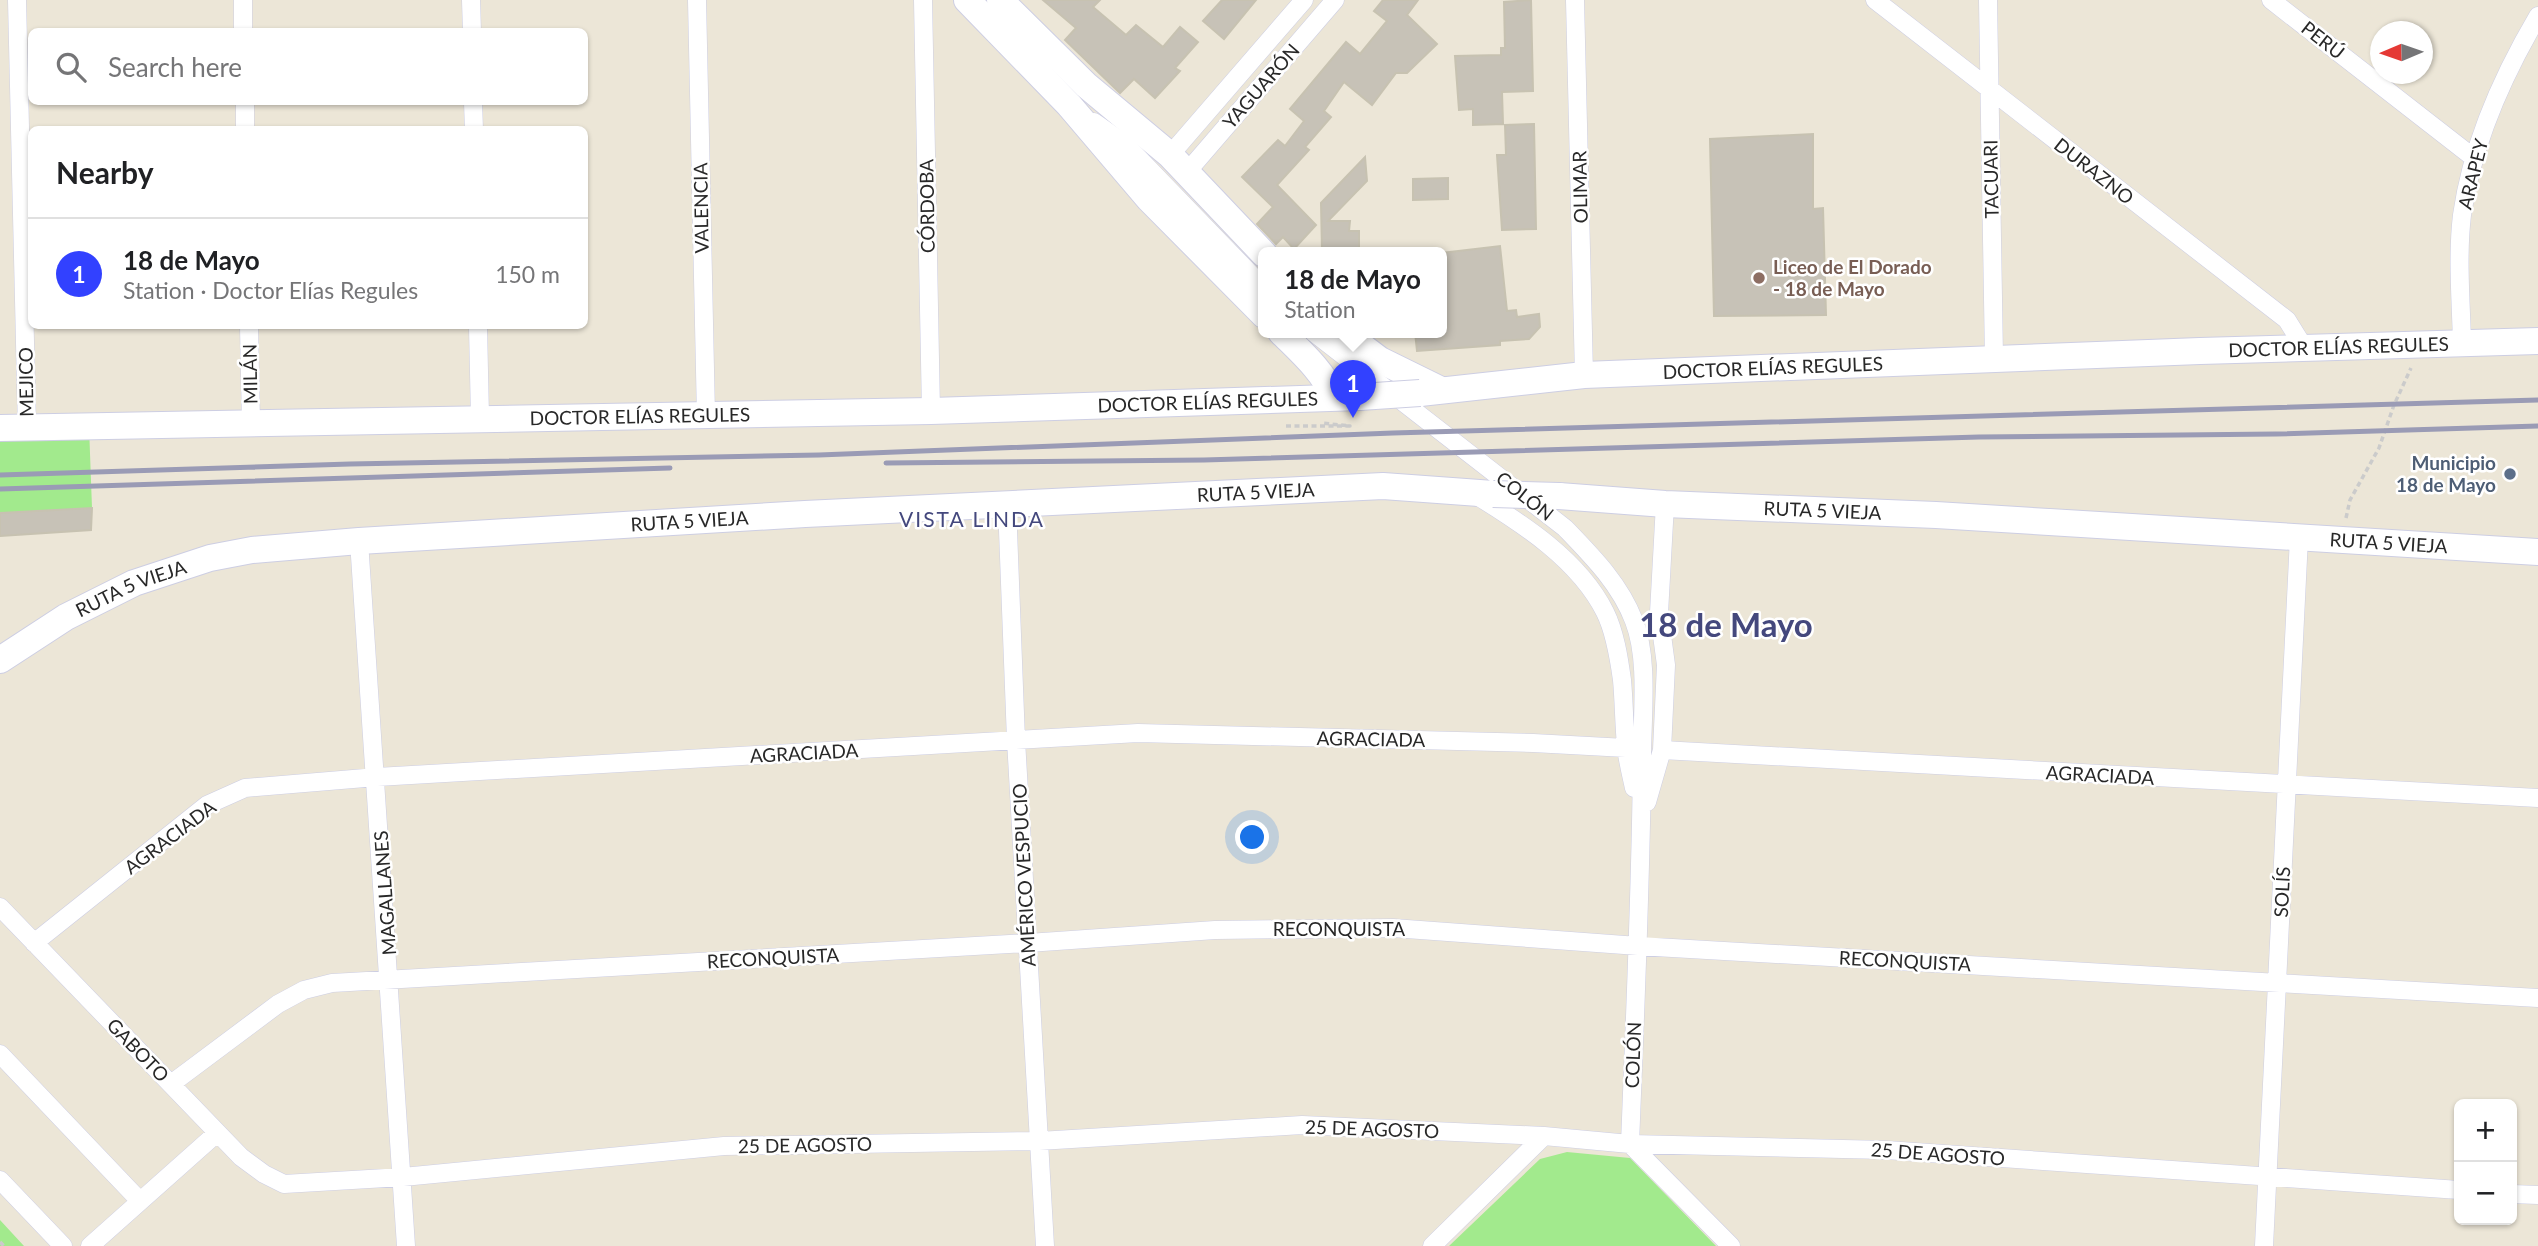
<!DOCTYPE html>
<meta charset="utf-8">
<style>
:root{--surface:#fff;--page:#f2f2f2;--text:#202124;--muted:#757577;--line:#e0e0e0;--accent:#3241ff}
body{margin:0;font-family:Lato,sans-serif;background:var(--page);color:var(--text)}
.controls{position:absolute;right:21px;bottom:21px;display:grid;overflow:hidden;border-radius:10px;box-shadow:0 2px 5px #0004}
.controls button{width:63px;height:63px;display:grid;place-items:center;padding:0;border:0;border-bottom:2px solid var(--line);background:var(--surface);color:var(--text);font:35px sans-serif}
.compass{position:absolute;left:2370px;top:21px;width:63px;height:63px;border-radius:50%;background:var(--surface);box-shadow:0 2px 5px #0004;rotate:268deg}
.you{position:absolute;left:1253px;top:838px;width:24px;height:24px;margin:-18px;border:5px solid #fff;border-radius:50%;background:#1a73e8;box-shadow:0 0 0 10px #1a73e833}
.badge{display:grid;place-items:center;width:46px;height:46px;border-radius:50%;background:var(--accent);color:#fff;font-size:23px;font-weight:700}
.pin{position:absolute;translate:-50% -58px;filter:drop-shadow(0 2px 4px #0008)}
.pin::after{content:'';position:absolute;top:37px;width:24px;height:21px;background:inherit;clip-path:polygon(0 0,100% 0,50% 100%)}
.popup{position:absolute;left:1258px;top:247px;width:189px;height:91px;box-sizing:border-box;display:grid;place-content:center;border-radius:10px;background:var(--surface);filter:drop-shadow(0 2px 5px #0005);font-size:23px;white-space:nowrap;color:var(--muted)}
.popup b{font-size:26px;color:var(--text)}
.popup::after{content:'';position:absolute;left:50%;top:100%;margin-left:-14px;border:14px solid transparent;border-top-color:var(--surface)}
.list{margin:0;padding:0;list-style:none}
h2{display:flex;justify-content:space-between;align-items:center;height:91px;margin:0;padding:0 28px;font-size:30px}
h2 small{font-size:23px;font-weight:400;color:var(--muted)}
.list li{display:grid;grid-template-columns:46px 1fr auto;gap:21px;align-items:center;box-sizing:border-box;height:112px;padding:0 28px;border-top:2px solid var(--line)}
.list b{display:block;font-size:26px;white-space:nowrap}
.list p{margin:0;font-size:23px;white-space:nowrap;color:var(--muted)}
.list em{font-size:23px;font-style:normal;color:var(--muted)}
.icon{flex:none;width:38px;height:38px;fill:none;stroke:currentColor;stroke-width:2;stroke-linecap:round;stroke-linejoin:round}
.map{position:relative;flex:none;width:2538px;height:1246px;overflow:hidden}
.search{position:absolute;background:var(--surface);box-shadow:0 2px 5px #0004;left:28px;top:28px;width:560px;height:77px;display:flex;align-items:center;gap:18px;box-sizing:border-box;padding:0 24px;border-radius:10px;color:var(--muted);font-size:26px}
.panel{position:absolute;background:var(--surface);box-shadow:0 2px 5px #0004;left:28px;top:126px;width:560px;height:203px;border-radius:10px}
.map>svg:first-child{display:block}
</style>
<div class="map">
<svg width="2538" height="1246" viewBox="0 0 2538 1246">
<rect width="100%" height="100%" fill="#ece6d7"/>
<path fill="#a2ea8d" d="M 89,426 L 92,508 L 0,513 L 0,428 Z
M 1567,1152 L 1630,1158 L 1716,1246 L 1449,1246 L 1540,1159 Z
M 0,1220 L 24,1246 L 0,1246 Z"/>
<path fill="#c7c2b7" stroke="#c7c2b1" stroke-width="2" d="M 1043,0 L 1100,0 L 1093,7 L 1126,35 L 1136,25 L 1163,47 L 1180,27 L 1198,42 L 1175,68 L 1180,71 L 1155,98 L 1134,79 L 1120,93 L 1065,40 L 1076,28 Z
M 1222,0 L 1256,0 L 1224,39 L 1203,21 Z
M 1383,0 L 1418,0 L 1407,15 L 1437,44 L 1407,73 L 1396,73 L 1372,105 L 1344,82 L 1324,111 L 1331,117 L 1305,147 L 1309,150 L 1277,185 L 1316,225 L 1294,249 L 1283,237 L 1276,244 L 1257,224 L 1273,207 L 1242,177 L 1278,140 L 1285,146 L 1304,121 L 1290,109 L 1346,42 L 1360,54 L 1387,21 L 1374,11 Z
M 1531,0 L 1533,91 L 1502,92 L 1503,124 L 1473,125 L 1473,109 L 1459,110 L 1455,56 L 1501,55 L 1501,48 L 1505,48 L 1504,2 Z
M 1534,124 L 1536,229 L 1502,230 L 1497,155 L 1506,155 L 1505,125 Z
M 1813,134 L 1813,209 L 1823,208 L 1826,315 L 1714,316 L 1710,139 Z
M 1365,157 L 1367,181 L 1328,221 L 1350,221 L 1349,231 L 1359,231 L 1359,252 L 1322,252 L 1321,203 Z
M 1448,178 L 1448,199 L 1413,200 L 1413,179 Z
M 1500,246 L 1507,311 L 1516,310 L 1517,317 L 1539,314 L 1540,327 L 1529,339 L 1500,341 L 1500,345 L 1417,351 L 1415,332 L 1442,332 L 1442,253 Z
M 92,508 L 91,530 L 0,536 L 0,513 Z"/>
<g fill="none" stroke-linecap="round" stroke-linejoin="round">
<g stroke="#cdcee3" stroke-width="19">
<path id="street" d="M 17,0 L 27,428
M 243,0 L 243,32
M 471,0 L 472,32
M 697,0 L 706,416
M 923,0 L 931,411
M 1575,0 L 1584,375
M 1875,0 L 2287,320 L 2305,349
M 1988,0 L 1994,358
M 2271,0 L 2474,158
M 245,102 L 245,130
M 473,102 L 474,130
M 1094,122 L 1125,144 L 1264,288
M 1170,155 L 1304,0
M 1187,172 L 1335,0
M 249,326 L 251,423
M 478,326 L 480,418
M 1313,332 L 1565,528 C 1592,556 1620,584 1634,621 C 1649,659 1642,716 1642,758 C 1641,887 1635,1015 1630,1144 L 1731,1246
M 2462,343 C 2461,301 2457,257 2462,215 C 2472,144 2502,77 2538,16
M 1474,494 C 1523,524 1579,560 1605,612 C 1615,632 1619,658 1622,680 C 1624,702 1624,724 1626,745 C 1627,759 1631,774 1634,788
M 1007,504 L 1016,740 L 1045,1246
M 359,541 L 406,1246
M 1662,750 L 2538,798
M 1647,802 L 1662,750 L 1666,665 L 1659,613 L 1665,504
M 0,907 L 241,1157 L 264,1174 L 284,1184 L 403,1177 L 724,1146 L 1039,1141 L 1302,1125 L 1544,1136 L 1630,1144 L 1886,1150 L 2459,1190
M 34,943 L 207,805 L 245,788 L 377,777 L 1138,733 L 1533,743 L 1626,748
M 0,1054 L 140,1201
M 171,1084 L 278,1004 L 304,990 L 332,983 L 1028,943 L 1215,930 L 1393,928 L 1638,946 L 2538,998
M 0,1180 L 63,1246
M 2512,1194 L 2538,1195
M 90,1246 L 217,1133
M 1432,1246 L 1544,1136
M 2264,1246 L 2299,538"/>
</g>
<g stroke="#cdcee3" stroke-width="28">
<g id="secondary">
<path d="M 967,0 L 1069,105 L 1149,199 L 1264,315"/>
<path d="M 1000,0 L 1086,85 L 1170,155 L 1264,254"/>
<path d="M 1281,332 C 1301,352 1323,371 1334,397"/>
<path d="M 1343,332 L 1380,360 L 1439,389"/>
<path id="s1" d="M 1420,393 L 1584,375 L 2200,351 L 2538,341"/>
<path id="s2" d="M 0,428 L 931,411 L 1360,397"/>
<path id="s3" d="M 1559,496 L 1665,504 L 1936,515 L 2538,552"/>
<path id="s4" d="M 0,660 L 66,617 L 134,583 L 210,558 L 252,550 L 359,541 L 805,514 L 1383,486 L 1493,494"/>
</g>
</g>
<path stroke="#cbcbcb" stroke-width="3.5" stroke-dasharray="5 3.5" stroke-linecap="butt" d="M 1286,426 L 1350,426 L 1322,423
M 2346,518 L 2350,500 L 2379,448 L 2394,405 L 2411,368
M 0,1242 L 4,1246"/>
<use href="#street" stroke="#fff" stroke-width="18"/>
<use href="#secondary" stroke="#fff" stroke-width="26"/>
<path stroke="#9a9bb5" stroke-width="5" d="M 886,463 L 1204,460 L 1979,437 L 2276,434 L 2538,426
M 0,475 L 350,464 L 819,455 L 1393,433 L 2538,400
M 0,489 L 670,468"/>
<g stroke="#cdcee3" stroke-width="28" stroke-linecap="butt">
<path id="secondary-bridge" d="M 1360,397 L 1420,393
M 1493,494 L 1559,496"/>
</g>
<use href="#secondary-bridge" stroke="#fff" stroke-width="26"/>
</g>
<circle fill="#8d6e63" stroke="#fff" stroke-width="2.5" cx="1759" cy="278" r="7"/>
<circle fill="#5c6f8a" stroke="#fff" stroke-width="2.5" cx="2510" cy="474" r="7"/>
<g text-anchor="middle" stroke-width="5" stroke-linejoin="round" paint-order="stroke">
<g font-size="19" fill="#282828" stroke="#fff">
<text transform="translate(2323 40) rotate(38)" y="7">PERÚ</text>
<text transform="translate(1261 86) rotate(-49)" y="7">YAGUARÓN</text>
<text transform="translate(2094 171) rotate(38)" y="7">DURAZNO</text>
<text transform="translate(2473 174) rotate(-76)" y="7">ARAPEY</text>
<text transform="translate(1991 179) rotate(-91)" y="7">TACUARI</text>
<text transform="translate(1580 187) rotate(-91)" y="7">OLIMAR</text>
<text transform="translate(927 206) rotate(-91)" y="7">CÓRDOBA</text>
<text transform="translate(701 208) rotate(-91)" y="7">VALENCIA</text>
<text dy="7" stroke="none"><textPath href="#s1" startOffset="920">DOCTOR ELÍAS REGULES</textPath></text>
<text dy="7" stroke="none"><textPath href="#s1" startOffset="354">DOCTOR ELÍAS REGULES</textPath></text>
<text transform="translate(250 374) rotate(-91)" y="7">MILÁN</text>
<text transform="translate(26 382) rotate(-91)" y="7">MEJICO</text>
<text dy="7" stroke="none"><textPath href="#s2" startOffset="1208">DOCTOR ELÍAS REGULES</textPath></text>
<text dy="7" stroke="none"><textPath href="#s2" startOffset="640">DOCTOR ELÍAS REGULES</textPath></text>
<text dy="7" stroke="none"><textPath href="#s4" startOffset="1283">RUTA 5 VIEJA</textPath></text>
<text transform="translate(1525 496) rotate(38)" y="7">COLÓN</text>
<text dy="7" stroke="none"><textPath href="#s3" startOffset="264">RUTA 5 VIEJA</textPath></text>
<text dy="7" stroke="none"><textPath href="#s4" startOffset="716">RUTA 5 VIEJA</textPath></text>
<text dy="7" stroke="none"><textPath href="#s3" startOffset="831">RUTA 5 VIEJA</textPath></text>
<text dy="7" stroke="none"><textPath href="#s4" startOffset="150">RUTA 5 VIEJA</textPath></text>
<text transform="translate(1371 739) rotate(1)" y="7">AGRACIADA</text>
<text transform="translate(804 753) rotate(-3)" y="7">AGRACIADA</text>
<text transform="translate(2100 775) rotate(3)" y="7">AGRACIADA</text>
<text transform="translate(170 837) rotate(-37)" y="7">AGRACIADA</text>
<text transform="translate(1024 875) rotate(-93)" y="7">AMÉRICO VESPUCIO</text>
<text transform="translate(2282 892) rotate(-87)" y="7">SOLÍS</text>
<text transform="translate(385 893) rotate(-94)" y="7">MAGALLANES</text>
<text x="1339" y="936">RECONQUISTA</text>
<text transform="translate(773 958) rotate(-3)" y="7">RECONQUISTA</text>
<text transform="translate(1905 961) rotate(3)" y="7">RECONQUISTA</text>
<text transform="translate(138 1050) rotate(46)" y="7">GABOTO</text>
<text transform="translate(1633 1055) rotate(-88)" y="7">COLÓN</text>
<text transform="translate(1372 1129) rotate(2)" y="7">25 DE AGOSTO</text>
<text transform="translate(805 1145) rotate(-1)" y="7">25 DE AGOSTO</text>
<text transform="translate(1938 1154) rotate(4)" y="7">25 DE AGOSTO</text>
</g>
<g font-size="19" font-weight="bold" fill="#785e54" stroke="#fff" text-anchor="start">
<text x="1773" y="274">Liceo de El Dorado<tspan x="1773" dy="22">- 18 de Mayo</tspan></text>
</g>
<g font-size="19" font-weight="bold" fill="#4e5e75" stroke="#fff" text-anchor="end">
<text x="2496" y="470">Municipio<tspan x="2496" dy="22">18 de Mayo</tspan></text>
</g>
<g font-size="21" letter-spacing="2" fill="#44487d" stroke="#fff">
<text x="972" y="527">VISTA LINDA</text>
</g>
<g font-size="33" font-weight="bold" fill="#44487d" stroke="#fff">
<text x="1726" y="637">18 de Mayo</text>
</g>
</g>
</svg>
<div class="controls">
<button>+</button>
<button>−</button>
</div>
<svg class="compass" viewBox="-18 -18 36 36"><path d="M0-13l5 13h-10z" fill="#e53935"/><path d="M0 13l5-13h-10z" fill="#757577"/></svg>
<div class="you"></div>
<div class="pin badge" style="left:1353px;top:418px">1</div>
<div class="popup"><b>18 de Mayo</b>Station</div>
<div class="search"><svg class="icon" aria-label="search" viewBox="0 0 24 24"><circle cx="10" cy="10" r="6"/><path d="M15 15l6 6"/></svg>Search here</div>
<section class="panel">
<h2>Nearby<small></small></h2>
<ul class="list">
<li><span class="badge">1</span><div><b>18 de Mayo</b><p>Station · Doctor Elías Regules</p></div><em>150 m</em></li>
</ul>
</section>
</div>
